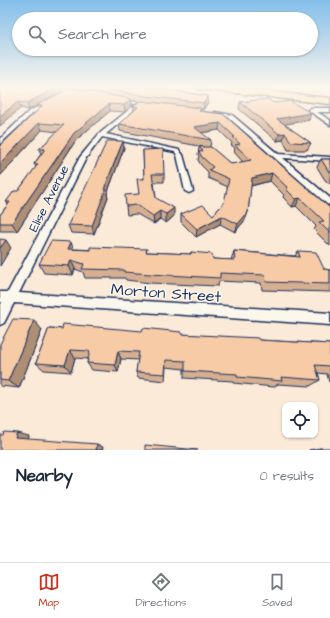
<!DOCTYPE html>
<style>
:root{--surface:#fff;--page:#f6f6f7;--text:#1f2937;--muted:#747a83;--line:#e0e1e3;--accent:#c8321e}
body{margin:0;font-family:"Architects Daughter",sans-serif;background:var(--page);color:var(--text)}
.controls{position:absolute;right:12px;bottom:12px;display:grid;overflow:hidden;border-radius:8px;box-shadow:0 1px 3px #0004}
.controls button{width:36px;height:36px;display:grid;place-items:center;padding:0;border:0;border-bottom:1px solid var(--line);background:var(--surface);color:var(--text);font:20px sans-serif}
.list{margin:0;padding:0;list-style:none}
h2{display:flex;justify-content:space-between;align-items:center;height:52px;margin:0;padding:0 16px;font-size:17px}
h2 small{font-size:13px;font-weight:400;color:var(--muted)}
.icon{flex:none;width:22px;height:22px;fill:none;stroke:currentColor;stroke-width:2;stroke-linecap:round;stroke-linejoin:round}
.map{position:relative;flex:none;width:330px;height:450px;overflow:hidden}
.search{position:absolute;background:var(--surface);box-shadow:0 1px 3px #0004;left:12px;right:12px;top:12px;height:44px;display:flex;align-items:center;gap:10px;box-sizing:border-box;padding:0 14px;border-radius:22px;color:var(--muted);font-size:15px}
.sheet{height:112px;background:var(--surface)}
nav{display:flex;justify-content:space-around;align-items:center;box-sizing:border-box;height:56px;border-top:1px solid var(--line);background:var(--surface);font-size:11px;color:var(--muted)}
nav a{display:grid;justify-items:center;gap:2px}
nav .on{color:var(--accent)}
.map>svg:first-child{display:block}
</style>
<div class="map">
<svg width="330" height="450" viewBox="0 0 330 450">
<rect width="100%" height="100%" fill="#faead7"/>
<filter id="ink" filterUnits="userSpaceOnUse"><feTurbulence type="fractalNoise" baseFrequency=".025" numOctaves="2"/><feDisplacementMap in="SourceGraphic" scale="8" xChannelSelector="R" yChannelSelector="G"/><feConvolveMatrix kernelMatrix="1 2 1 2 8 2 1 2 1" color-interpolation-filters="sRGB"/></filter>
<g filter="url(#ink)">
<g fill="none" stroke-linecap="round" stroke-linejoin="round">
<g stroke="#1b2f5e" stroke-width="3">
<path id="street" d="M 46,87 L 56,87 L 78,93 L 76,94 Z
M 118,99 L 152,105 L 149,106 L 141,105 L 106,134 L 179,150 L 183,155 L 193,191 L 189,193 L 185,191 L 177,155 L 175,152 L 102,137 L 86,158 L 19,293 L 330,313 L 330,325 L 14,303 L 4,323 L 0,325 L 0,307 L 2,302 L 0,302 L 0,292 L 8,292 L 80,157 L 99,134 L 136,104 L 118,101 Z
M 46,102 L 50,103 L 32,114 L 0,144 L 0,139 L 28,112 Z
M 330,108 L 330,112 L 317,112 L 330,120 L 330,125 L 308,110 L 311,108 Z
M 215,112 L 232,115 L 278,154 L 330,157 L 330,161 L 283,158 L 330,198 L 330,205 L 327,204 L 228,117 L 213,115 L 212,114 Z"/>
</g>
<g stroke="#1b2f5e" stroke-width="3">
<path id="highway" d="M 195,87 L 226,87 L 330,98 L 330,104 L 199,89 Z"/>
</g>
<use href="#street" fill="#fbf7ec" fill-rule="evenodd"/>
<use href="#highway" fill="#fcde96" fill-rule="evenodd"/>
</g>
<path fill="#d5af90" stroke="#1b2f5e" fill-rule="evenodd" d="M 0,87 L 60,87 L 62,92 L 91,92 L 66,87 L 146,87 L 208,96 L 208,102 L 203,110 L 200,109 L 200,111 L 223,114 L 330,208 L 330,246 L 314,230 L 316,226 L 296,206 L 292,207 L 283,197 L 284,195 L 270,181 L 251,186 L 248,212 L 245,220 L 235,232 L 220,224 L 196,237 L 181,222 L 181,214 L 213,215 L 224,203 L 228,187 L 208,178 L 208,172 L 201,165 L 198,160 L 199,156 L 198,155 L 199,147 L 204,147 L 120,131 L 119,124 L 134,110 L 133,106 L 139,102 L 131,100 L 132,106 L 125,112 L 110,111 L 76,140 L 17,231 L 0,231 L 0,215 L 8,204 L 6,202 L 18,191 L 36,167 L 34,164 L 41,154 L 39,149 L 57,132 L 42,130 L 0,176 L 39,109 L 38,105 L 29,110 L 21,108 ZM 219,130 L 232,143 L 231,145 L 235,148 L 234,152 L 243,162 L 231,164 L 210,147 L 211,140 L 201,133 Z
M 240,102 L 274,103 L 309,120 L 284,124 L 311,143 L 307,150 L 288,150 L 283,140 L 277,141 L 239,109 Z
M 123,141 L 124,148 L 107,194 L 108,197 L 94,234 L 71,233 L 68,225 Z
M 143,150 L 164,174 L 164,182 L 154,182 L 156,198 L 174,216 L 166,223 L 160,219 L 154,224 L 137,214 L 127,215 L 126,206 L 139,194 L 144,179 Z
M 321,159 L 330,159 L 330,184 L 325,180 L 317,167 Z
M 74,249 L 147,252 L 190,254 L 191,252 L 213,259 L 231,260 L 234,251 L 295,256 L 298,251 L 324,269 L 330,270 L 330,292 L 262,290 L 261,283 L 219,281 L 218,286 L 150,283 L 126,280 L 125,278 L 85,278 L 83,272 L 75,269 L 73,275 L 44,273 L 39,264 Z
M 49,328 L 181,334 L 259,340 L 330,344 L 330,382 L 329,382 L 327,374 L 318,373 L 320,380 L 310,386 L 278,384 L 274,387 L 233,383 L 233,381 L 184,378 L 184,369 L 166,367 L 165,381 L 138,378 L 136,372 L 138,360 L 121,359 L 118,372 L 92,370 L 87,363 L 88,359 L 75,358 L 71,372 L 44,370 L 36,363 Z
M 42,330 L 19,388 L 0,386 L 0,344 Z
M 320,448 L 330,450 L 309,450 Z"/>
<path fill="#ae8e75" stroke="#1b2f5e" d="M 58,87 L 60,87 L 62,92 L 29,110 L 27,103 Z
M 208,96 L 208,102 L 203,110 L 204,103 Z
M 131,99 L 132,106 L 125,112 L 124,105 Z
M 18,102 L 21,108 L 0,126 L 0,116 Z
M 109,104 L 110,111 L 76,140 L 17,231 L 12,223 L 74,133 Z
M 311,113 L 309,120 L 275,126 L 277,119 Z
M 39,123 L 42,130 L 0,176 L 0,164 Z
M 220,123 L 219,130 L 193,134 L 194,127 Z
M 285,133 L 283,140 L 277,141 L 279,134 Z
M 123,141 L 124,148 L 107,194 L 108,197 L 94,234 L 92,226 L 104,189 Z
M 272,173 L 270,181 L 250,186 L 252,178 Z
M 300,198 L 296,206 L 292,207 L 296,199 Z
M 174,208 L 174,216 L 166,223 L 166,214 Z
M 160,211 L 160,219 L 154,224 L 153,216 Z
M 248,212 L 245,220 L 235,232 L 238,224 Z
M 222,216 L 220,224 L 196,237 L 197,229 Z
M 6,240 L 11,248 L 0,266 L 0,248 Z
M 71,242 L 74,251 L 68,249 Z
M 71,260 L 75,269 L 73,275 L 69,266 Z
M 34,320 L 42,330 L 19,388 L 8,381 Z
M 70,350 L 75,358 L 71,372 L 65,365 Z
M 118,351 L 121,359 L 118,372 L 115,365 Z
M 17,433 L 29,436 L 28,441 L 15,438 Z
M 97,444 L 103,447 L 102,450 L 96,450 Z"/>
<path fill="#f8cba7" stroke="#1b2f5e" d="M 0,87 L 58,87 L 27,103 L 18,102 L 0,116 Z
M 97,87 L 146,87 L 208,96 L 204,103 L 139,95 Z
M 70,88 L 131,99 L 124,105 L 109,104 L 74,133 L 12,223 L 0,223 L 0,215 L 10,202 L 6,202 L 14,191 L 18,191 L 38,164 L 34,164 L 45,149 L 39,149 L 64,125 L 39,123 L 0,164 L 0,146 L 42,106 L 37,105 Z
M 267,99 L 274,103 L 290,101 L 311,113 L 277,119 L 311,143 L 291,142 L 285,133 L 279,134 L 240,102 Z
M 140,101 L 201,108 L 199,111 L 223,114 L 330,208 L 330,233 L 319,222 L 324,221 L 300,198 L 296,199 L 286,189 L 288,188 L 272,173 L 252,178 L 248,212 L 238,224 L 222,216 L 197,229 L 181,214 L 203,205 L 213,215 L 224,203 L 229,179 L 209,170 L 213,167 L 202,157 L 199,152 L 203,151 L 199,147 L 211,147 L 231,164 L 251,160 L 235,145 L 240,144 L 233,137 L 235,137 L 220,123 L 194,127 L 211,140 L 119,124 L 138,107 L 133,106 Z
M 107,141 L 123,141 L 104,189 L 106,189 L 92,226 L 68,225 Z
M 163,149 L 164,174 L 152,174 L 156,198 L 174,208 L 166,214 L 160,211 L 153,216 L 137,205 L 126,206 L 125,195 L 139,194 L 137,179 L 144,179 L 143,150 Z
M 321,159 L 330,159 L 330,173 L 329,172 Z
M 0,239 L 6,240 L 0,248 Z
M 51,241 L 71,242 L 68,249 L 90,250 L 90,247 L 147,249 L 146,252 L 191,254 L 191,252 L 212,254 L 213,259 L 235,260 L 234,251 L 300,257 L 298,251 L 316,252 L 324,269 L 330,270 L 330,284 L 266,282 L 265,275 L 220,273 L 220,278 L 150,274 L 124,272 L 124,270 L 82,269 L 84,264 L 71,260 L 69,266 L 39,264 Z
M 13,319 L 34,320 L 8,381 L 0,380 L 0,344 Z
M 63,324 L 142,331 L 143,328 L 181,332 L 181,334 L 258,338 L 259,340 L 330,344 L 330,366 L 315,365 L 320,380 L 281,377 L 282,381 L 237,377 L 237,374 L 185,371 L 185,361 L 166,360 L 165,374 L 136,372 L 139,352 L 118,351 L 115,365 L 87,363 L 90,351 L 70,350 L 65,365 L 36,363 L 49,328 L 62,329 Z
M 4,432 L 17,433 L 15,438 L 97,444 L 96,450 L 0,450 L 0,435 L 3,435 Z
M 145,445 L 198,450 L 145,450 Z
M 320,448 L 330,448 L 330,450 L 321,450 Z"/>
</g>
<linearGradient id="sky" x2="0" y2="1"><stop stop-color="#83beea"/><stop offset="0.58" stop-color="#fdf6ed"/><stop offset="1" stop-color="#fdf6ed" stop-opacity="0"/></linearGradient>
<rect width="330" height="150" fill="url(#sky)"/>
<g text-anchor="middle" stroke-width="3" stroke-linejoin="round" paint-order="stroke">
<g font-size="13" fill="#1b2f5e" stroke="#fbf7ec">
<text transform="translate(48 198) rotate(-63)" y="5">Elise Avenue</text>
</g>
<g font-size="16" fill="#1b2f5e" stroke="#fbf7ec">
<text transform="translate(166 292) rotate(4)" y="6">Morton Street</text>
</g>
</g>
</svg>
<div class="controls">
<button><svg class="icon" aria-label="locate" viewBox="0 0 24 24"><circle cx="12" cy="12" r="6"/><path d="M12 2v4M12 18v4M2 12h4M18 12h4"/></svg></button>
</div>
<div class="search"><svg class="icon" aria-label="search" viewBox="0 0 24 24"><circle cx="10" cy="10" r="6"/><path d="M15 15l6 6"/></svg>Search here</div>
</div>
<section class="sheet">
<h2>Nearby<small>0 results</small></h2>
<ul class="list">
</ul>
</section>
<nav>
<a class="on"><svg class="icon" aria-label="map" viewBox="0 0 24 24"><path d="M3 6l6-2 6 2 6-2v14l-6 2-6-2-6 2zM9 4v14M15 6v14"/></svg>Map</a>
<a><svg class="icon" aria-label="directions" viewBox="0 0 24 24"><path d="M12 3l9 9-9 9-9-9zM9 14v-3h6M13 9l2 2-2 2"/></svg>Directions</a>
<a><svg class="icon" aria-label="saved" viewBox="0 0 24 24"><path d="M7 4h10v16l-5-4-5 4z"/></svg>Saved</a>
</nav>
